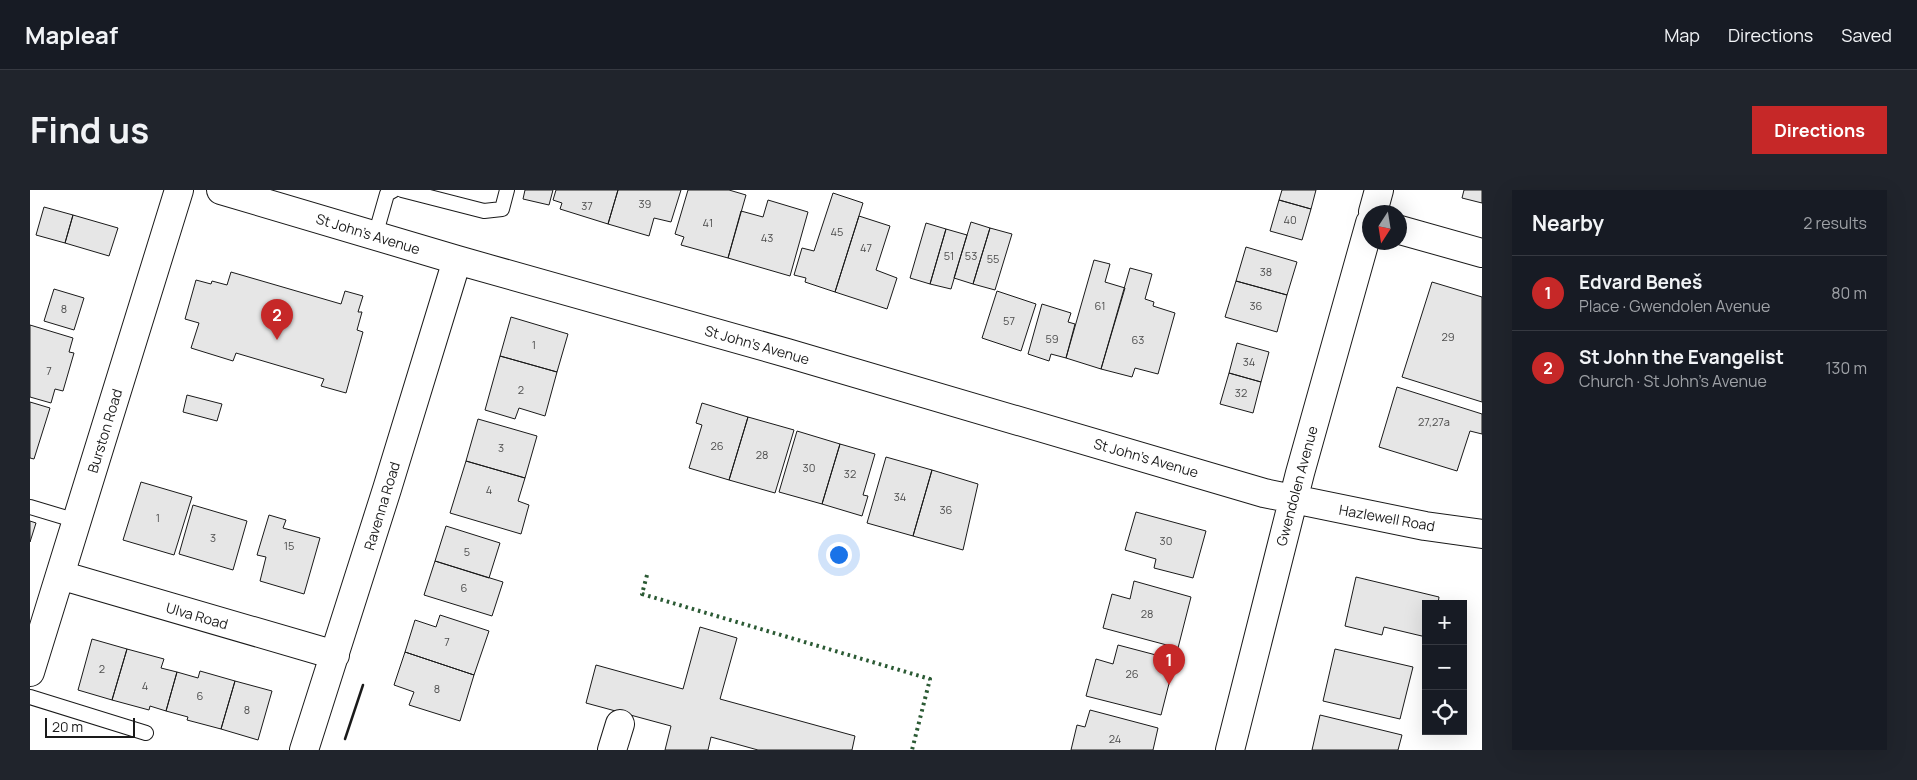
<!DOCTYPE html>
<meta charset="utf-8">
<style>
:root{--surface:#171b24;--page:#20242c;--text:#f1f3f6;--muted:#9ea1a6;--line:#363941;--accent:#c62828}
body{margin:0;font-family:Manrope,sans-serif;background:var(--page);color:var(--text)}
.controls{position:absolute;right:15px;bottom:15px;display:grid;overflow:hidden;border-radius:0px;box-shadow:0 5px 20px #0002}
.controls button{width:45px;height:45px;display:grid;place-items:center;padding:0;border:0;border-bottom:1px solid var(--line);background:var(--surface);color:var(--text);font:25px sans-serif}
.compass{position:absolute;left:1332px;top:15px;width:45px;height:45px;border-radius:50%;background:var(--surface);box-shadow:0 5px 20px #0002;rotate:192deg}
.scale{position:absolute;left:15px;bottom:12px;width:90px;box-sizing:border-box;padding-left:5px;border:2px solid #1a1a1a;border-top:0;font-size:14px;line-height:18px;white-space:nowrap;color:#1a1a1a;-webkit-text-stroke:4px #fff;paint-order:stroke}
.you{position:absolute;left:808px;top:364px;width:18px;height:18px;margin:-12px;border:4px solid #fff;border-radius:50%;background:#1a73e8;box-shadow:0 0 0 8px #1a73e833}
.badge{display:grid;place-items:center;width:32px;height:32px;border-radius:50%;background:var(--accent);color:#fff;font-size:16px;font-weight:700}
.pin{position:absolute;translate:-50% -41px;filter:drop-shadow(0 1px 2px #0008)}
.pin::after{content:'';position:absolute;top:26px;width:18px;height:15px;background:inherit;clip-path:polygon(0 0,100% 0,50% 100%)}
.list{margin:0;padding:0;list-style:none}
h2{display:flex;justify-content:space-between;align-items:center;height:65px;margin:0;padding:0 20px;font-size:21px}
h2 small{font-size:16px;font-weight:400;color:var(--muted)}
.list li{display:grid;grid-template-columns:32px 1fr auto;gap:15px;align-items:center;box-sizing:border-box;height:75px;padding:0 20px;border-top:1px solid var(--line)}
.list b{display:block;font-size:19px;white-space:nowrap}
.list p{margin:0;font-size:16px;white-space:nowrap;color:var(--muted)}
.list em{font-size:16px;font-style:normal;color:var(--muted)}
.icon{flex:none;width:28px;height:28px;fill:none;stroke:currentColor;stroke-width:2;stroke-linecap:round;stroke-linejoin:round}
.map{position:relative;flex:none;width:1452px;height:560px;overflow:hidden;border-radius:0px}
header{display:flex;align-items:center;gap:30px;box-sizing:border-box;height:70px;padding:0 25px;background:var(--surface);border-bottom:1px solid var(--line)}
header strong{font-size:24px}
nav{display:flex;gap:28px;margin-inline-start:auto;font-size:18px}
.intro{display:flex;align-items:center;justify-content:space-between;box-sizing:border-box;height:120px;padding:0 30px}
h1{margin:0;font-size:35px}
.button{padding:12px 22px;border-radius:0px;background:var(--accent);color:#fff;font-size:18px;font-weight:700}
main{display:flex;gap:30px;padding:0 30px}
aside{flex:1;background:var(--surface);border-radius:0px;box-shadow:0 5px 20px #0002}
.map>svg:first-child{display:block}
</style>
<header>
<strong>Mapleaf</strong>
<nav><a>Map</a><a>Directions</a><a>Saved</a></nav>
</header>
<div class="intro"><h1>Find us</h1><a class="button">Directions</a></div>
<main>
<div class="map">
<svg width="1452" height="560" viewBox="0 0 1452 560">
<rect width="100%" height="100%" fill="#fff"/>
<path fill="#e6e6e6" stroke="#1a1a1a" d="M 495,0 L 523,0 L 519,15 L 493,9 Z
M 526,0 L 588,0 L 578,34 L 530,19 L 532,13 L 523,10 Z
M 588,0 L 651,0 L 641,32 L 624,28 L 619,46 L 578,34 Z
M 658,0 L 699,0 L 716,5 L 698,68 L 651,55 L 654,47 L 645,44 Z
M 1252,0 L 1286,0 L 1281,19 L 1249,10 Z
M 1434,0 L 1452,0 L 1452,13 L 1432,8 Z
M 803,3 L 833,13 L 805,102 L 775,92 L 776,88 L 764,85 L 772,58 L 784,61 Z
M 738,10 L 778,22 L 760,86 L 698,68 L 711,21 L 733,27 Z
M 1249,10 L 1281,19 L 1272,50 L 1240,41 Z
M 14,17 L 43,25 L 35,53 L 6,45 Z
M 43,25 L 88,38 L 79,66 L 35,53 Z
M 829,26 L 860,36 L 846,80 L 867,88 L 857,119 L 805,102 Z
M 941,32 L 960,38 L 943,94 L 924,88 Z
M 896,33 L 916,39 L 900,94 L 880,88 Z
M 960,38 L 982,44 L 965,100 L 943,94 Z
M 916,39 L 937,45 L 921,99 L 900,94 Z
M 1216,57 L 1267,72 L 1257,105 L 1206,91 Z
M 1064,70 L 1080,74 L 1075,92 L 1095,98 L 1071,179 L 1036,168 Z
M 1100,78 L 1122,84 L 1115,109 L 1124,112 L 1123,116 L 1145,123 L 1128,184 L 1105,178 L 1102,187 L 1071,179 Z
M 201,82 L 311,114 L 315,101 L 333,106 L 328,122 L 332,122 L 327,140 L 333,142 L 316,203 L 291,196 L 294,189 L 206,163 L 203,171 L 161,158 L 169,133 L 155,129 L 166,90 L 181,94 L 182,91 L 197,95 Z
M 1206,91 L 1257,105 L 1247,142 L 1195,127 Z
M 1402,92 L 1452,107 L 1452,212 L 1372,187 Z
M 24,99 L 54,108 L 44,140 L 14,131 Z
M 967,101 L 1006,114 L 991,161 L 952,148 Z
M 1012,114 L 1041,123 L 1038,132 L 1045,134 L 1036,168 L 1021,164 L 1019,171 L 998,164 Z
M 481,127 L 538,144 L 527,182 L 470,166 Z
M 0,135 L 43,148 L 39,162 L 44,163 L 33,201 L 25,199 L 21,213 L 0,207 Z
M 1207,153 L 1239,162 L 1231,192 L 1199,183 Z
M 470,166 L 527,182 L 515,226 L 489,218 L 485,229 L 455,220 Z
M 1199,183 L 1231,192 L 1223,223 L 1190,214 Z
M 1367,197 L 1452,224 L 1452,244 L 1440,241 L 1427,281 L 1349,257 Z
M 157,205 L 192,214 L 187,231 L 153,222 Z
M 0,212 L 20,218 L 4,269 L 0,268 Z
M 672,213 L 718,227 L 699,290 L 659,278 L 672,235 L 666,233 Z
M 718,227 L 764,240 L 745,303 L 699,290 Z
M 448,229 L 507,246 L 495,288 L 436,271 Z
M 767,241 L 810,254 L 792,314 L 749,302 Z
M 810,254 L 845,264 L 833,305 L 838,306 L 832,326 L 792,314 Z
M 856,267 L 902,280 L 883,346 L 837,333 Z
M 436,271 L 495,288 L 488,311 L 499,315 L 491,344 L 420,323 Z
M 902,280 L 948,294 L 933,360 L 883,346 Z
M 111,292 L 162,307 L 144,365 L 93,350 Z
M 163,315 L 217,331 L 203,380 L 149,364 Z
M 1106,322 L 1176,341 L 1163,388 L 1124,378 L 1126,369 L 1095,360 Z
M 239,325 L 256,330 L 253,338 L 290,348 L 274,404 L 230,391 L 236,367 L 227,365 Z
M 0,331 L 6,333 L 0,352 Z
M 416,336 L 470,353 L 459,388 L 405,371 Z
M 405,371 L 473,392 L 462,426 L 394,405 Z
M 1326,387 L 1409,407 L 1408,414 L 1396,414 L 1396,447 L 1354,437 L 1352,445 L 1315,436 Z
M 1104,391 L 1161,407 L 1148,458 L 1073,438 L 1082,404 L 1100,409 Z
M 410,425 L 459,441 L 444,485 L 375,462 L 385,430 L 406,437 Z
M 670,437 L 707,448 L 690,509 L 825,546 L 822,560 L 728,560 L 681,547 L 678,560 L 635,560 L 641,536 L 556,513 L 566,475 L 653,499 Z
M 62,449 L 97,459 L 82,510 L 48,500 Z
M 1088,455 L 1145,470 L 1131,525 L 1056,506 L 1066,469 L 1083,474 Z
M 97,459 L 134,469 L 131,478 L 147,482 L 136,521 L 120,516 L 119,520 L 82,510 Z
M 1305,459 L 1383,477 L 1370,529 L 1293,511 Z
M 375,462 L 444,485 L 430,531 L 379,515 L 384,502 L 364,495 Z
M 170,481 L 205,491 L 191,539 L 157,530 L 158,527 L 136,521 L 147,482 L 168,488 Z
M 205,491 L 242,501 L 228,550 L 191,539 Z
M 1060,520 L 1128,538 L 1123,560 L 1041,560 L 1047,535 L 1055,537 Z
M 1290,525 L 1372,545 L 1368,560 L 1282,560 Z"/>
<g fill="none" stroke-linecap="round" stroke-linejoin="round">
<g stroke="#1a1a1a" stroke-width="16">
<path id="lane" d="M 372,0 L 454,21 L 472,19 L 477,0
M 345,46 L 357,4 L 364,0
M 0,317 L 47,331
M 0,507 L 116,543"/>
</g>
<g stroke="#1a1a1a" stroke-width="30">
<path id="street" d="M 191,0 L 427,70 L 757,163 L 1234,303 L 1395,336 L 1452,344
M 1343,22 L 1349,0
M 1370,40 L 1452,63
M 30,385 L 305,465
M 0,482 L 149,0
M 274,560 L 357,299 L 427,70
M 582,560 L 590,534
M 1200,560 L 1270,283 L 1340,33"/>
</g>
<use href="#lane" stroke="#fff" stroke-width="14"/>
<use href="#street" stroke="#fff" stroke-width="28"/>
<path stroke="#2b5a34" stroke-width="4" stroke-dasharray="2.5 4" stroke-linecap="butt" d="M 617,385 L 612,404 L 900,489 L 882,560"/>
<path stroke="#1a1a1a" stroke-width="2.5" d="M 315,549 L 333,495"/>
</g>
<g text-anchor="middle" stroke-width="4" stroke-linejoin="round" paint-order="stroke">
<g font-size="11" fill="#4d4d4d">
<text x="615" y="18">39</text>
<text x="557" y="20">37</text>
<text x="1260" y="34">40</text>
<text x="678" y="37">41</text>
<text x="807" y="46">45</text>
<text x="737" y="52">43</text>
<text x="836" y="62">47</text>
<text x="919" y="70">51</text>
<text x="941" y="70">53</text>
<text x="963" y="73">55</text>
<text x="1236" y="86">38</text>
<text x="1070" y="120">61</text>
<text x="1226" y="120">36</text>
<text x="34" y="123">8</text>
<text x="979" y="135">57</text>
<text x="1418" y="151">29</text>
<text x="1022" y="153">59</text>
<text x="1108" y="154">63</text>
<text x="504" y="159">1</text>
<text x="1219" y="176">34</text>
<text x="19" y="185">7</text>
<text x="491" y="204">2</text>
<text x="1211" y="207">32</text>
<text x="1404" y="236">27,27a</text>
<text x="687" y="260">26</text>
<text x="471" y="262">3</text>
<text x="732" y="269">28</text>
<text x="779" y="282">30</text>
<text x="820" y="288">32</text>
<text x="459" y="304">4</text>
<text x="870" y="311">34</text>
<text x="916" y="324">36</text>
<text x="128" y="332">1</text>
<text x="183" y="352">3</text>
<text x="1136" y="355">30</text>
<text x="259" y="360">15</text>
<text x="437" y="366">5</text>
<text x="434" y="402">6</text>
<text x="1117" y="428">28</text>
<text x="417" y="456">7</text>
<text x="72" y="483">2</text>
<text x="1102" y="488">26</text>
<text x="115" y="500">4</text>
<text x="407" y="503">8</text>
<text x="170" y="510">6</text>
<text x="217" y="524">8</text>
<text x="1085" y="553">24</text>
</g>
<g font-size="14" fill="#1a1a1a" stroke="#fff">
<text transform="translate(338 44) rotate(17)" y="5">St John's Avenue</text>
<text transform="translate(727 155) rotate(16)" y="5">St John's Avenue</text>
<text transform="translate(75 241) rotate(-73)" y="5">Burston Road</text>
<text transform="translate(1116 268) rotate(16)" y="5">St John's Avenue</text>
<text transform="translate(1267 296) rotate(-75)" y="5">Gwendolen Avenue</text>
<text transform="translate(352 316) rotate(-73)" y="5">Ravenna Road</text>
<text transform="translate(1357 328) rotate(10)" y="5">Hazlewell Road</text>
<text transform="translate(167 426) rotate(16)" y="5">Ulva Road</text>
</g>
</g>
</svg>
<div class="controls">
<button>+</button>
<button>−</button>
<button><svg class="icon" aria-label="locate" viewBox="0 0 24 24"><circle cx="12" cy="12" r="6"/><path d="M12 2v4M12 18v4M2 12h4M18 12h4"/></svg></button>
</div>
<svg class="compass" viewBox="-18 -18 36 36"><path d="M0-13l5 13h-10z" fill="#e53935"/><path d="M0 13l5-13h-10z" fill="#9ea1a6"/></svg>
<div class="scale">20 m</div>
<div class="you"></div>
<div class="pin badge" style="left:1139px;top:495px">1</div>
<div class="pin badge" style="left:247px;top:150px">2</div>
</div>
<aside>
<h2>Nearby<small>2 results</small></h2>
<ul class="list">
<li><span class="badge">1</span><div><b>Edvard Beneš</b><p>Place · Gwendolen Avenue</p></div><em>80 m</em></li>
<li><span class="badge">2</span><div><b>St John the Evangelist</b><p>Church · St John's Avenue</p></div><em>130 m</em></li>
</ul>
</aside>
</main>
